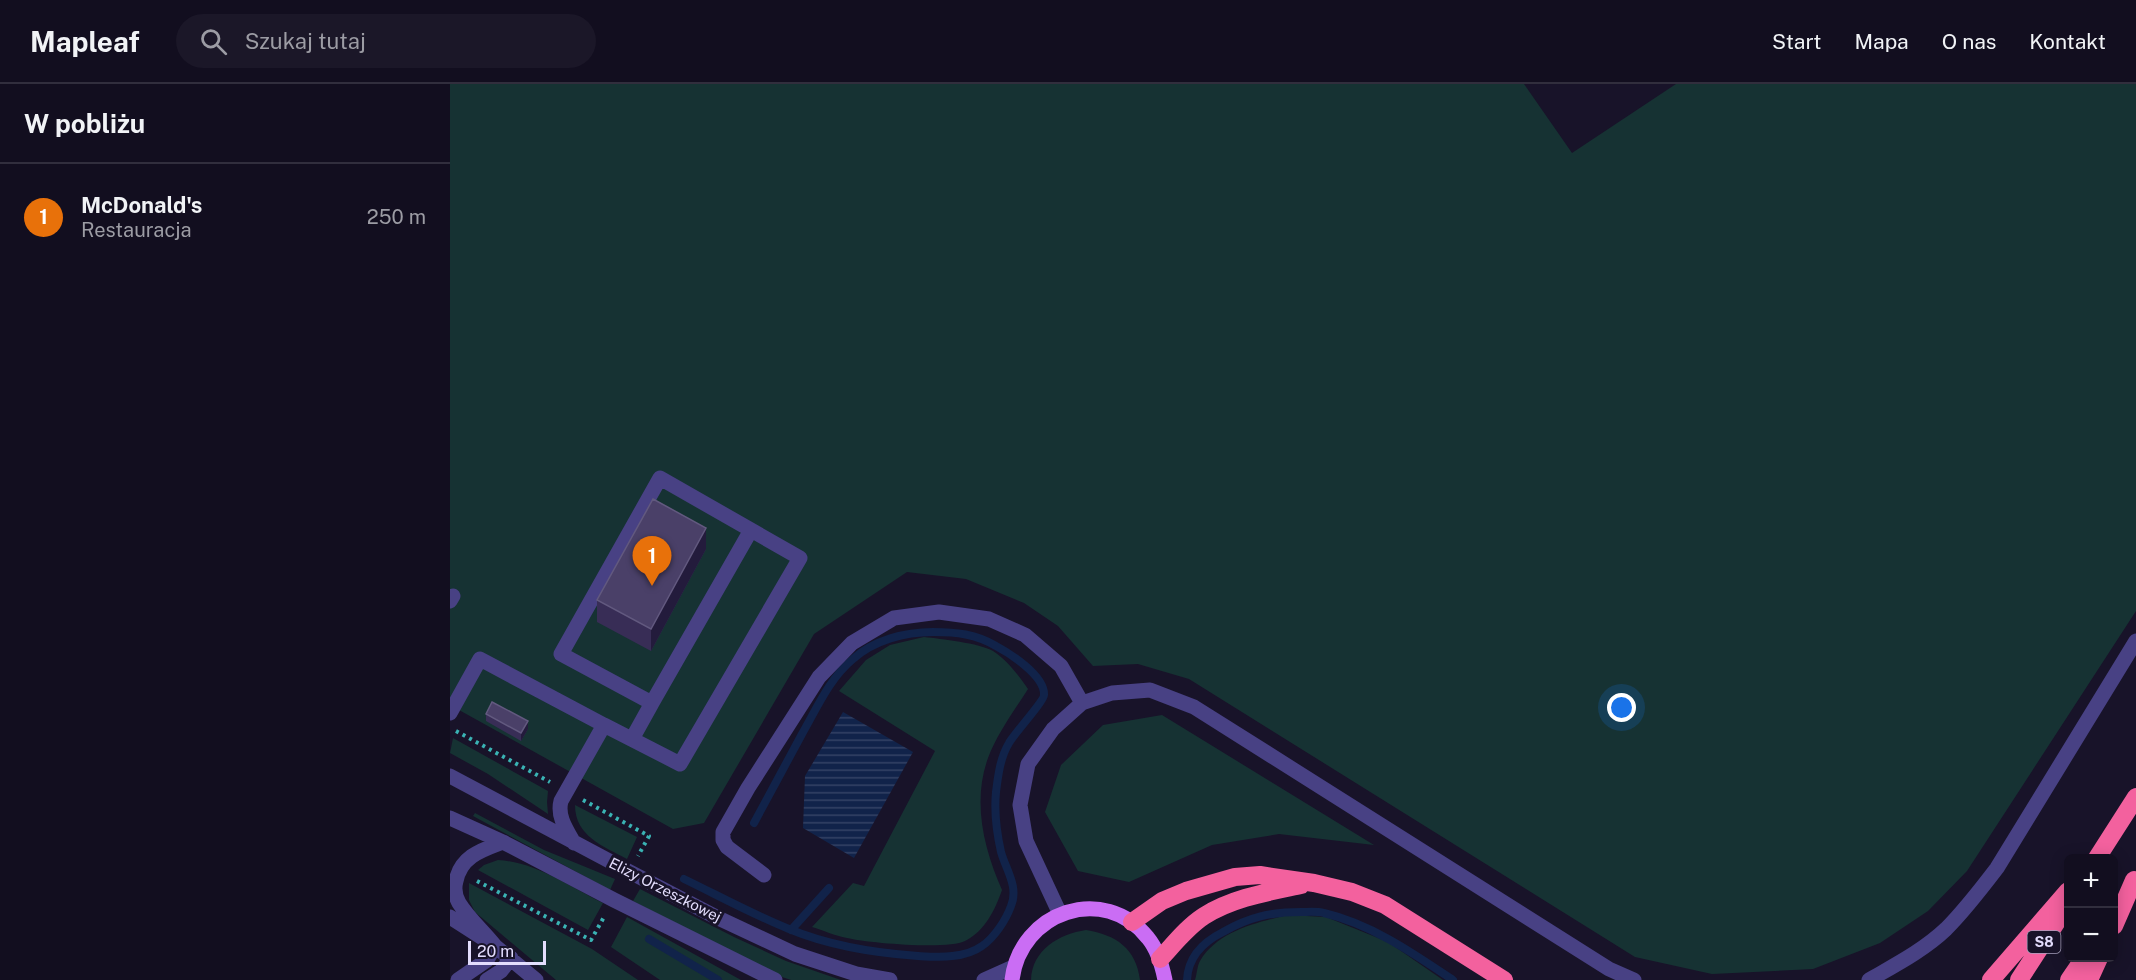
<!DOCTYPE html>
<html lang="pl">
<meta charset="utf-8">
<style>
:root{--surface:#120e1f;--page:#1b1728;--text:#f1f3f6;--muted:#9c9ca4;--line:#312e3d;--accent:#18cbee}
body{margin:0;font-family:"Public Sans",sans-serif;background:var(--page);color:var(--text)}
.controls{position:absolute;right:18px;bottom:18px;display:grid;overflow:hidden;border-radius:9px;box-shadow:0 3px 15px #0003}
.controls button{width:54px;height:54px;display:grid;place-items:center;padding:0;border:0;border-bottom:2px solid var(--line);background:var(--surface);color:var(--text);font:30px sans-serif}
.scale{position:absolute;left:18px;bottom:15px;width:78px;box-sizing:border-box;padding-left:6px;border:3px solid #e3ddfd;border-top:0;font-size:16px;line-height:21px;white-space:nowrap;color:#e3ddfd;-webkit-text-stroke:4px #181329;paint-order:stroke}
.you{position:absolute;left:1172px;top:624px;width:21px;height:21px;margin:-15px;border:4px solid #fff;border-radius:50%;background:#1a73e8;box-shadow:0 0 0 9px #1a73e833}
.badge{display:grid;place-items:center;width:39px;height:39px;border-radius:50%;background:var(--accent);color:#fff;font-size:20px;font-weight:700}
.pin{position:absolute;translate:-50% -50px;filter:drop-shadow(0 2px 3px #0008)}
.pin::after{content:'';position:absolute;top:32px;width:21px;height:18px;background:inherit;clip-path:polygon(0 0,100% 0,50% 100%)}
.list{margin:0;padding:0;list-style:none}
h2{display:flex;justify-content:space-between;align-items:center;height:78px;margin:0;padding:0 24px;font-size:26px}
h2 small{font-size:20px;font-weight:400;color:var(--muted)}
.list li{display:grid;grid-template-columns:39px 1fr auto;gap:18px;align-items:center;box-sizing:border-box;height:108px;padding:0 24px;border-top:2px solid var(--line)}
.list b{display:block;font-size:22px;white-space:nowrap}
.list p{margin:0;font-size:20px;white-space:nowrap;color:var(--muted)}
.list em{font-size:20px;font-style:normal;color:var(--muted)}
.icon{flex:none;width:33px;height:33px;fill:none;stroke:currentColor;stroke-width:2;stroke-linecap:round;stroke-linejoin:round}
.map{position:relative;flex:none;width:1686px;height:896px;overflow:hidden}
header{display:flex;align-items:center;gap:36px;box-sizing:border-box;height:84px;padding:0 30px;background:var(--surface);border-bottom:2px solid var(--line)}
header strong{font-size:28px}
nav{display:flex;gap:33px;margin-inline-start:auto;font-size:21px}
.search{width:420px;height:54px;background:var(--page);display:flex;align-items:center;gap:15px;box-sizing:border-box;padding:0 21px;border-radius:33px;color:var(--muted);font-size:22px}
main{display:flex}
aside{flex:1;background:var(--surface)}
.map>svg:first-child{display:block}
</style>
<header>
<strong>Mapleaf</strong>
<div class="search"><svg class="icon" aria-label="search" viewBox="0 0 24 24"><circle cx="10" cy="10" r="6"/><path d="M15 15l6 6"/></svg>Szukaj tutaj</div>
<nav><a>Start</a><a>Mapa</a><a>O nas</a><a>Kontakt</a></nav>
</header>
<main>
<aside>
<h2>W pobliżu<small></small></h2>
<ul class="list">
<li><span class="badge" style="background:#e8710a">1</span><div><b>McDonald's</b><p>Restauracja</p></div><em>250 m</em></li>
</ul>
</aside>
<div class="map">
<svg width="1686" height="896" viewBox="0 0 1686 896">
<defs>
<pattern id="water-rules" width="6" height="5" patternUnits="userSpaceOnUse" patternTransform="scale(1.5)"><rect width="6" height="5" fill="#11234a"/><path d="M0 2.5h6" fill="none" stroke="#344265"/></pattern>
</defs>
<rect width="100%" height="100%" fill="#181329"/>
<path fill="#163233" d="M 0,0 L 1074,0 L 1122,69 L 1226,0 L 1686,0 L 1686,527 L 1517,787 L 1478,827 L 1430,859 L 1363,885 L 1262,890 L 1185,873 L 739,595 L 688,580 L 643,582 L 608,542 L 574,519 L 516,495 L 457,488 L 364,550 L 254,739 L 223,745 L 0,621 Z
M 474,553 C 491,555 529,559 543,567 C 556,575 570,593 578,605 C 564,627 547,650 538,674 C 522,718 534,765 552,806 C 545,826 535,847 515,857 C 498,866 418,859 397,854 C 385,852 373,846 362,843 L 403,799 L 414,802 L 485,667 L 389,607 L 416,576 L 440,561 Z
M 712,631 L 924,761 L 829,750 L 762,761 L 679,798 L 628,787 L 595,728 L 611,681 L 653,641 Z
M 3,654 L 98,707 L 97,718 L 98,730 L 38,690 L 0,669 Z
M 125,721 L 187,753 L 177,775 C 153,762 125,752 125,721 Z
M 25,729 L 94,766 L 165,795 L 160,806 L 23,732 Z
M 48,776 C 86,778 120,803 153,819 L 138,846 L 28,786 L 34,781 Z
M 19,799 L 142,865 L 188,896 L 106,896 L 25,828 L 19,816 Z
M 190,805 L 284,853 L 336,877 L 391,896 L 341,896 L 332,893 L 276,867 L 183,817 Z
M 837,831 L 876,833 L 938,858 L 993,896 L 745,896 C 747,890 747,882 750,877 C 768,847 806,839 837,831 Z
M 177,833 L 291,896 L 210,896 L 161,863 Z
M 636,846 C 666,851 686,864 690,896 L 581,896 C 582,866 609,850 636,846 Z"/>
<path fill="url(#water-rules)" d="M 393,628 L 463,668 L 404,774 L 353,744 L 355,692 Z"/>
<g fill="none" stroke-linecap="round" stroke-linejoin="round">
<path stroke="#11234a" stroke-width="8" d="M 234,795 C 269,812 304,831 339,845 C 380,862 425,869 468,872 C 488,873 514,875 532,862 C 544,854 556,836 561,822 C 569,803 556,786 551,768 C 547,750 544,728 546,708 C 548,692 550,674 559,659 C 564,650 594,617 594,611 C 595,592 561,570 546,562 C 526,550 506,548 483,548 C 455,548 424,556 403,575 C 379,595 367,624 352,650 C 336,680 320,709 304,739
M 341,846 L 379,804
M 199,855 L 268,896
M 737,896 C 738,873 753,858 773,848 C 799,833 821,828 851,828 C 858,828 867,827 874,829 C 921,840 963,869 1003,896"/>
<path stroke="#3ab3b4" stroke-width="4" stroke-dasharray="3 4.5" stroke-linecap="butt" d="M 6,647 L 100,698
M 133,716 L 199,752 L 188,772
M 27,797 L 141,856 L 154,833"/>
<path stroke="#484184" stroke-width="15" d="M 0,517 L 3,512
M 202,619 L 301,446
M 0,629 L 30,575 L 154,641 L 111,717 C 107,732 116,745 124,759
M 154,641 L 230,680 L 350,474 L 210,394 L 111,570 L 202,619 L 182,655
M 0,692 L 180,788 L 266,833 L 345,870 L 406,890 L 440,896
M 0,734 L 53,758 L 164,816 L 325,896
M 314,791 L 277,763 L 273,756 L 273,748 L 298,704 L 369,593 L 402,559 L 444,534 L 489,528 L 539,535 L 575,551 L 611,582 L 632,619
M 610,830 L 576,757 L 570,721 L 578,680 L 603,645 L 632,619 L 662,609 L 700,606 L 744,623 L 1159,885 L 1184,896
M 0,833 L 45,862 L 86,896
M 45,862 C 34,848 19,835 9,819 C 5,812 4,804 6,797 C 11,772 32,766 53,758
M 8,896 L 37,876 L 45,862
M 37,896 L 51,887 L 61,874
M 534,896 L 563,883
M 1419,896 C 1445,881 1474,866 1496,845 C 1515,826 1531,805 1547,784 L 1686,557"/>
<path stroke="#ca6df4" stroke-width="15" d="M 562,896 C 570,828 654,798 698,854 C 708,866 712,881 715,896"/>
<path stroke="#f3619e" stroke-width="18" d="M 1647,774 L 1686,713
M 682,838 L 712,817 L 736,807 L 785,793 L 810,791 L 864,799 L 902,808 L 935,821 L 1054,896
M 1664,842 L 1684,796
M 710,875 C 724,860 737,843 754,832 C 782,814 818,808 851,801
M 1541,896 L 1618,807
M 1569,896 L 1613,828
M 1619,896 L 1634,874
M 1639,896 L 1649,874"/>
</g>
<path fill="#382d56" d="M 256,465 L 201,567 L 147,538 L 147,516 Z
M 36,630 L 78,645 L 71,657 L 36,637 Z"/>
<path fill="#231b3c" d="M 256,444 L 256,465 L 201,567 L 201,545 Z
M 78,637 L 78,645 L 71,657 L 71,649 Z"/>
<path fill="#4a4068" stroke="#62597f" stroke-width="1.5" d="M 203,415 L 256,444 L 201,545 L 147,516 Z
M 42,618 L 78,637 L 71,649 L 36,630 Z"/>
<g text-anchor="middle" stroke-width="6" stroke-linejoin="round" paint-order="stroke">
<rect fill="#181329" stroke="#a6a0bd" stroke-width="1.5" x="1577.5" y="847" width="33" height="22" rx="4.5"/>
<g font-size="14" font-weight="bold" fill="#e3ddfd">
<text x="1594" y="863">S8</text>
</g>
<g font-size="15" fill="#e3ddfd" stroke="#181329">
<text transform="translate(215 806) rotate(27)" y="5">Elizy Orzeszkowej</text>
</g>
</g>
</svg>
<div class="controls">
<button>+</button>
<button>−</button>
</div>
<div class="scale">20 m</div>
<div class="you"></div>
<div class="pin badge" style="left:202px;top:502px;background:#e8710a">1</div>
</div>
</main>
